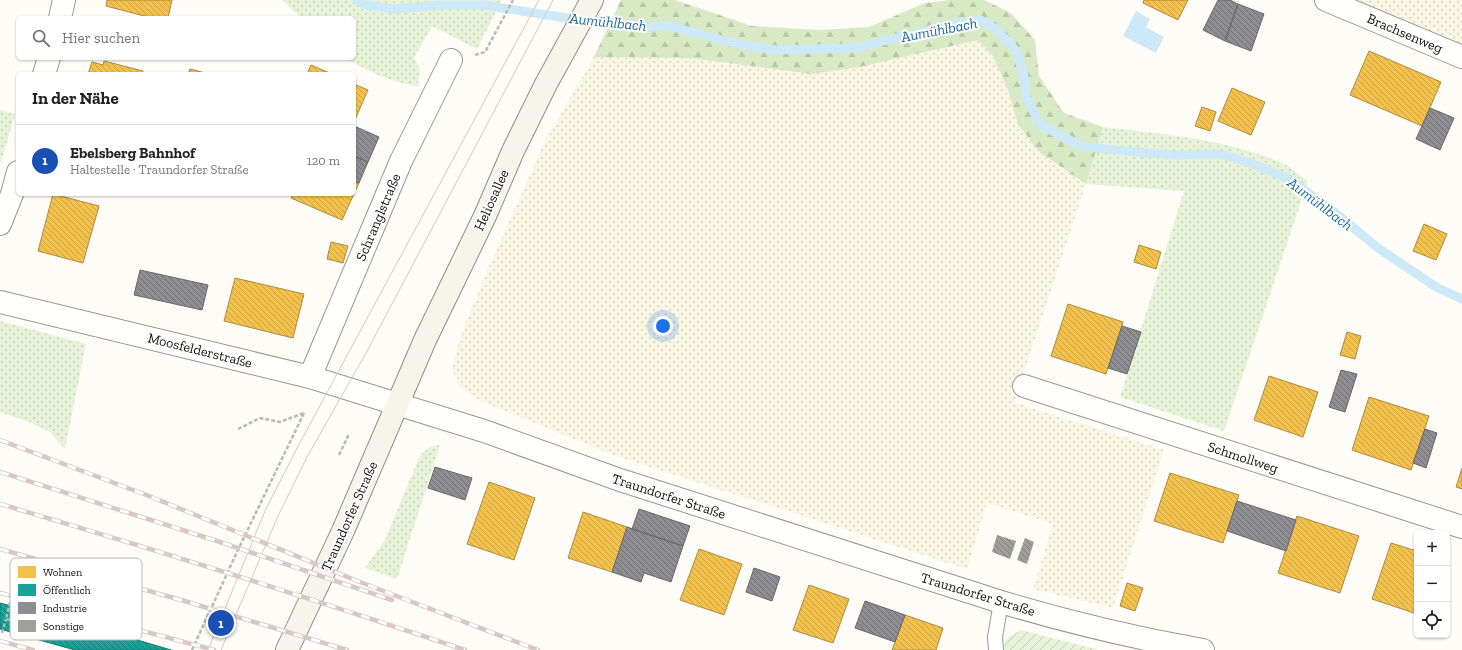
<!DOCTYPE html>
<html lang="de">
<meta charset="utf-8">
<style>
:root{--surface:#fff;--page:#f2f2f2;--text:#222;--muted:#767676;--line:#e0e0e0;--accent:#ea580c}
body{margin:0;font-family:"Zilla Slab",serif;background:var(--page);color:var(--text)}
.controls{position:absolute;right:12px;bottom:12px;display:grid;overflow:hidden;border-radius:6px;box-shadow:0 1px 3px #0004}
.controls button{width:36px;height:36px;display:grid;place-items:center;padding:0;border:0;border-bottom:1px solid var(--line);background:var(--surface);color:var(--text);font:20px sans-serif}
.you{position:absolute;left:663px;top:326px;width:14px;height:14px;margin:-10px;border:3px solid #fff;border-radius:50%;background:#1a73e8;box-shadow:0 0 0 6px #1a73e833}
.badge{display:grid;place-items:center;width:26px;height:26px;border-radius:50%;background:var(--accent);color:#fff;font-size:13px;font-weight:700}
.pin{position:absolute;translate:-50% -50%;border:2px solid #fff;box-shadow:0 1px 4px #0006}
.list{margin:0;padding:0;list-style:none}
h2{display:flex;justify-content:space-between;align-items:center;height:52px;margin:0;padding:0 16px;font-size:17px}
h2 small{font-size:13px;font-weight:400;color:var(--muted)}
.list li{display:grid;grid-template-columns:26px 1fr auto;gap:12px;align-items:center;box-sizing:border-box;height:72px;padding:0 16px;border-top:1px solid var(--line)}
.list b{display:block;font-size:15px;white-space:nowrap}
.list p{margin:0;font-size:13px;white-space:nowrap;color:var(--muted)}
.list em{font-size:13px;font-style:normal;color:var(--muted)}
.icon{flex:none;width:22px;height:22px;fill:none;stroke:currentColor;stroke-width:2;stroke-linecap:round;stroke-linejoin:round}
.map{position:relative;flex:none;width:1462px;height:650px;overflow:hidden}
.search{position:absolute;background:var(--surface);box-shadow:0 1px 3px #0004;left:16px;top:16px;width:340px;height:44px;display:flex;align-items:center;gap:10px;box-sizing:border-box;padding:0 14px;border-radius:6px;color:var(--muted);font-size:15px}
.panel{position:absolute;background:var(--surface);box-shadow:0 1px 3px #0004;left:16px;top:72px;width:340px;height:124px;border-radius:6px}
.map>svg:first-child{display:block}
</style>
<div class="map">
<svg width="1462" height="650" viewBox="0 0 1462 650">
<defs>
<pattern id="farmland-dots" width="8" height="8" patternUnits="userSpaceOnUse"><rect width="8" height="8" fill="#f9f7e4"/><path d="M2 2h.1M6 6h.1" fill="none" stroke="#d4d3c3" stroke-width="1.8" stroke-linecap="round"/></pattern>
<pattern id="grass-dots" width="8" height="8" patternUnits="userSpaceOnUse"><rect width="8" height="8" fill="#e7f3d7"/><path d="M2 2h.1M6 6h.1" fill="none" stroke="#c5cfb8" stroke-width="1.8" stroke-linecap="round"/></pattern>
<pattern id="forest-firs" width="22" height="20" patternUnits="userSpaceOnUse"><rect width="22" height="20" fill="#d8eac5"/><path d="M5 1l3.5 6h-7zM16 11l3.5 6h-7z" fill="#b8c8a8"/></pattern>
<pattern id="garden-furrows" width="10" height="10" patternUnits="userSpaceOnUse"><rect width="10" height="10" fill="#e7f3d7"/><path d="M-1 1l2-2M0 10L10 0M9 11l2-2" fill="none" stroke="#c5cfb8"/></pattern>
<pattern id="homes-back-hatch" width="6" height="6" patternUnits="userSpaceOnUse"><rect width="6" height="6" fill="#f2c14e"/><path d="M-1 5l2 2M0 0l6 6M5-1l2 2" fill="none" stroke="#cea543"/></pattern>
<pattern id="public-back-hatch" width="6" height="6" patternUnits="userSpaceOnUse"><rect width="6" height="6" fill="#17a398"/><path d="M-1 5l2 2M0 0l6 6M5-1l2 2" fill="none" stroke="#13837b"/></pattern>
<pattern id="industry-back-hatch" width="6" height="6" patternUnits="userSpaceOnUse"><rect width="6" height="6" fill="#8d8d92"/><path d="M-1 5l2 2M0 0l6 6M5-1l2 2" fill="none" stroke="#727276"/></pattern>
<pattern id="building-back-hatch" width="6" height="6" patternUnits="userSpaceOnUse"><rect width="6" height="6" fill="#a19f9c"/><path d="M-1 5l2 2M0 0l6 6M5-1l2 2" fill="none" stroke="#82807e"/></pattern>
</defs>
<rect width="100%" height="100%" fill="#fdfcf7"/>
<path fill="url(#farmland-dots)" d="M 1353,0 L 1462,0 L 1462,46 Z
M 978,40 L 993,56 L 1008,90 L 1018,124 L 1038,151 L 1086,184 L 1014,402 L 1164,450 L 1113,608 L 1033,589 L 1053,524 L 987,503 L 967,569 L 616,456 L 478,400 L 460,387 L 452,369 L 460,338 L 487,271 L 545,141 L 594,57 L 691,58 L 812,74 L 860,67 Z"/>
<path fill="url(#grass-dots)" d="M 282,0 L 502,0 L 477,49 L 432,26 L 414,58 L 420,69 L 418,86 C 391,83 369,71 345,58 L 354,58 L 354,18 L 301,18 Z
M 0,110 L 15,114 L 0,166 Z
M 1103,127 C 1163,134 1224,139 1280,162 C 1290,166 1299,175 1308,181 L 1224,431 L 1120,397 L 1184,191 L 1086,184 Z
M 0,321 L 86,344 L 65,449 L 50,432 L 30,422 L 0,412 Z
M 440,445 L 397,579 L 365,568 L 385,540 L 418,460 C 424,450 428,446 440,445 Z"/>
<path fill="url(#forest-firs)" d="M 621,0 L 675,0 L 752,26 L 819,30 L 869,27 L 925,3 L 951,0 L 984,0 L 1011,13 L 1035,40 L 1039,76 L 1064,113 L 1103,127 L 1086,184 L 1038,151 L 1018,124 L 1008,90 L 993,56 L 978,40 L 860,67 L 812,74 L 691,58 L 594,57 Z"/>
<path fill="url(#garden-furrows)" d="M 1021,630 L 1099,650 L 1003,650 L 1006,639 Z"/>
<path fill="#cde8f7" d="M 1136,11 L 1150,19 L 1146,27 L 1164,37 L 1156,53 L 1123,36 Z"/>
<path fill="url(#homes-back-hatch)" stroke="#ae8c3c" d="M 107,0 L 172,0 L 168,18 L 152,18 L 106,6 Z
M 1144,0 L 1188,0 L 1178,20 L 1143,3 Z
M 1369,51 L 1441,82 L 1422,126 L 1350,95 Z
M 104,61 L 143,71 L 142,74 L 88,74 L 92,62 L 103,65 Z
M 311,65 L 332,74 L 307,74 Z
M 190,69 L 209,74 L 188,74 Z
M 354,84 L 368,90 L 354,122 Z
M 1232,88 L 1265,102 L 1251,135 L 1218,121 Z
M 1202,107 L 1216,112 L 1210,131 L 1195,126 Z
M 354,181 L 359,183 L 354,194 Z
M 53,194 L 99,206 L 83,263 L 38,251 Z
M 293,194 L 354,194 L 342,220 L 291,198 Z
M 1424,224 L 1447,234 L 1436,260 L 1413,251 Z
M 331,242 L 348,246 L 343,263 L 327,259 Z
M 1139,245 L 1161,252 L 1156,269 L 1134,262 Z
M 235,278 L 304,294 L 293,338 L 224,321 Z
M 1068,304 L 1123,322 L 1106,374 L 1051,356 Z
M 1347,332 L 1361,336 L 1355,359 L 1340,355 Z
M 1269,376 L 1318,392 L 1303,437 L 1254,420 Z
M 1369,397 L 1429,416 L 1411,470 L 1352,450 Z
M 1462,468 L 1462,489 L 1456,487 Z
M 1170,473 L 1239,495 L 1223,543 L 1154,521 Z
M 489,482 L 535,498 L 514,560 L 467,544 Z
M 583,512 L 627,527 L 612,572 L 568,558 Z
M 1297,516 L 1359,536 L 1340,593 L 1278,573 Z
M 1391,543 L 1417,551 L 1417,614 L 1372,599 Z
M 699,549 L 742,564 L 724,615 L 680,600 Z
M 1127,583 L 1143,588 L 1135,611 L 1120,606 Z
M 809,585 L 849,599 L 833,643 L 793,630 Z
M 905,615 L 943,628 L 936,650 L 892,650 Z"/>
<path fill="url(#public-back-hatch)" stroke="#157770" d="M 0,603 L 117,634 L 171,650 L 75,650 L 0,629 Z"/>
<path fill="url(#industry-back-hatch)" stroke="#68686b" d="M 1218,0 L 1230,0 L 1238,4 L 1225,41 L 1203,30 Z
M 1238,4 L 1264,14 L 1251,51 L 1225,41 Z
M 1430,108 L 1454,118 L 1440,150 L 1416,139 Z
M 354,126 L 379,137 L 368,162 L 354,156 Z
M 354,156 L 368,162 L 359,183 L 354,181 Z
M 140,270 L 208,285 L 202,310 L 134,295 Z
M 1122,326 L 1141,332 L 1127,374 L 1108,368 Z
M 1341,370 L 1357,374 L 1345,412 L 1329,407 Z
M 1425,429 L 1437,433 L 1426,468 L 1413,463 Z
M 435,467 L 472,478 L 465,500 L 428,488 Z
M 1237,501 L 1296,520 L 1286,551 L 1227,531 Z
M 639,509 L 690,526 L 683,546 L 632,529 Z
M 627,527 L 683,546 L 671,582 L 644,573 L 641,582 L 612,572 Z
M 754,568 L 780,577 L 772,601 L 746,592 Z
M 865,601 L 905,615 L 895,642 L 855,628 Z"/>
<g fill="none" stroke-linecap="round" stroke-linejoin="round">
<path stroke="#cde8f7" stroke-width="9" d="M 356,0 L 370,6 L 396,9 L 440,5 L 483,5 L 619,26 L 641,27 L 669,26 L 738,44 L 776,50 L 855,48 L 958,23 L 981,20 L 996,29 L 1016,51 L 1024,75 L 1026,98 L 1041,125 L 1081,146 L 1123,151 L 1176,155 L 1219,154 L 1248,162 L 1289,179 L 1332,210 L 1378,248 L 1436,287 L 1462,299"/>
</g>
<path fill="url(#building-back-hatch)" d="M 997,535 L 1016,541 L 1010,559 L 992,552 Z
M 1025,538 L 1034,542 L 1027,564 L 1017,560 Z"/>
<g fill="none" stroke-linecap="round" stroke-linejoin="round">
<g stroke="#979795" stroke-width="16">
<path id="lane" d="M 996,650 L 995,637 L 1001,602"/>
</g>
<g stroke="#979795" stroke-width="24">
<path id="street" d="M 1326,0 L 1462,57
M 60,18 L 64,0
M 44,74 L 49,58
M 0,224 L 12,194 L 18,172
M 0,302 L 310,377 L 484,431 L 620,480 L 1001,602 C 1068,622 1134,638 1203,650
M 310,377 L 401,161 L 451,60
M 1024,386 L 1462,527"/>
</g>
<g stroke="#8e8d8b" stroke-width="24">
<path id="secondary" d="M 287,650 L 343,531 L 425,340 L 485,216 L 513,151 L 546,84 L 592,0"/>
</g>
<path stroke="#b9b9b8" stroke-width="2.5" stroke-dasharray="4 2" stroke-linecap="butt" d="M 475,55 L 485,52 L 513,0
M 238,429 L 260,418 L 280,422 L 304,413
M 339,455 L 349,434
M 10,602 L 6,619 L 84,639
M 2,633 L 6,619
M 192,650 L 236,554 L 304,413"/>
<use href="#lane" stroke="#fffffe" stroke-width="14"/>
<use href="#street" stroke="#fffffe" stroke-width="22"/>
<use href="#secondary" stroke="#f6f4eb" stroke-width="22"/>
<path stroke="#d9c6c7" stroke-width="1" d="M 208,650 L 265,511 L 296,450 L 539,0
M 221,650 L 278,516 L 307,457 L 366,353 L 553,0"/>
<g stroke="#d9c6c7" stroke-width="4.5">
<path id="rail" d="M 0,440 L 149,496 L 360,582 L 538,650
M 0,472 L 217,541 L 392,600
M 0,504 C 156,550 311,598 465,650
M 0,549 L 188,602 L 347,650
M 0,593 L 214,650
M 0,641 L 33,650"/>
</g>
<use href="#rail" stroke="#fff" stroke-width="3" stroke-dasharray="9" stroke-linecap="butt"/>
</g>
<g text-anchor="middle" stroke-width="4" stroke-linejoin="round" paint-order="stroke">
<g font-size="14" fill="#111" stroke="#fff">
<text transform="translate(1405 33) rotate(23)" y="5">Brachsenweg</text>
<text transform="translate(491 200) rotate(-66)" y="5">Heliosallee</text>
<text transform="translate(378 217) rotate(-67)" y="5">Schranglstraße</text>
<text transform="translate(200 350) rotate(14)" y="5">Moosfelderstraße</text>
<text transform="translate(1243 457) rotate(18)" y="5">Schmollweg</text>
<text transform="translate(669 496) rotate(18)" y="5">Traundorfer Straße</text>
<text transform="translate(349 516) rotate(-66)" y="5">Traundorfer Straße</text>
<text transform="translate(978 594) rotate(17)" y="5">Traundorfer Straße</text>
</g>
<g font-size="15" font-style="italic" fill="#1768a6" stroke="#fff">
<text transform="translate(608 22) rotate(6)" y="5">Aumühlbach</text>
<text transform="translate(939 30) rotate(-11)" y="5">Aumühlbach</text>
<text transform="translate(1320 204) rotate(37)" y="5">Aumühlbach</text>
</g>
</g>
<rect x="10" y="558" width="132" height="82" rx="6" fill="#fff" stroke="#b8b8b8" stroke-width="1"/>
<rect x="18" y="566" width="18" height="12" fill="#f2c14e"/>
<rect x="18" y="584" width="18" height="12" fill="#17a398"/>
<rect x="18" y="602" width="18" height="12" fill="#8d8d92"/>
<rect x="18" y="620" width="18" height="12" fill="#a19f9c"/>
<g font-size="11" fill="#111">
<text x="43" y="576">Wohnen</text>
<text x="43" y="594">Öffentlich</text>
<text x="43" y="612">Industrie</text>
<text x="43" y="630">Sonstige</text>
</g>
</svg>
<div class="controls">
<button>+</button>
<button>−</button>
<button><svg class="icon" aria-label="locate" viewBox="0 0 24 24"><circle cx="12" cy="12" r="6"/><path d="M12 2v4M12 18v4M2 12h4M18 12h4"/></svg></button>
</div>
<div class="you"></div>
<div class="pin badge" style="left:221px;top:623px;background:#1a4fb4">1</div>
<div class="search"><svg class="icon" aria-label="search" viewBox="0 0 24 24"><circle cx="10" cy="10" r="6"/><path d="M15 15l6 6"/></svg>Hier suchen</div>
<section class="panel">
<h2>In der Nähe<small></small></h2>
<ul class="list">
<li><span class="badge" style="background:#1a4fb4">1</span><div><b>Ebelsberg Bahnhof</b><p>Haltestelle · Traundorfer Straße</p></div><em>120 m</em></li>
</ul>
</section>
</div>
